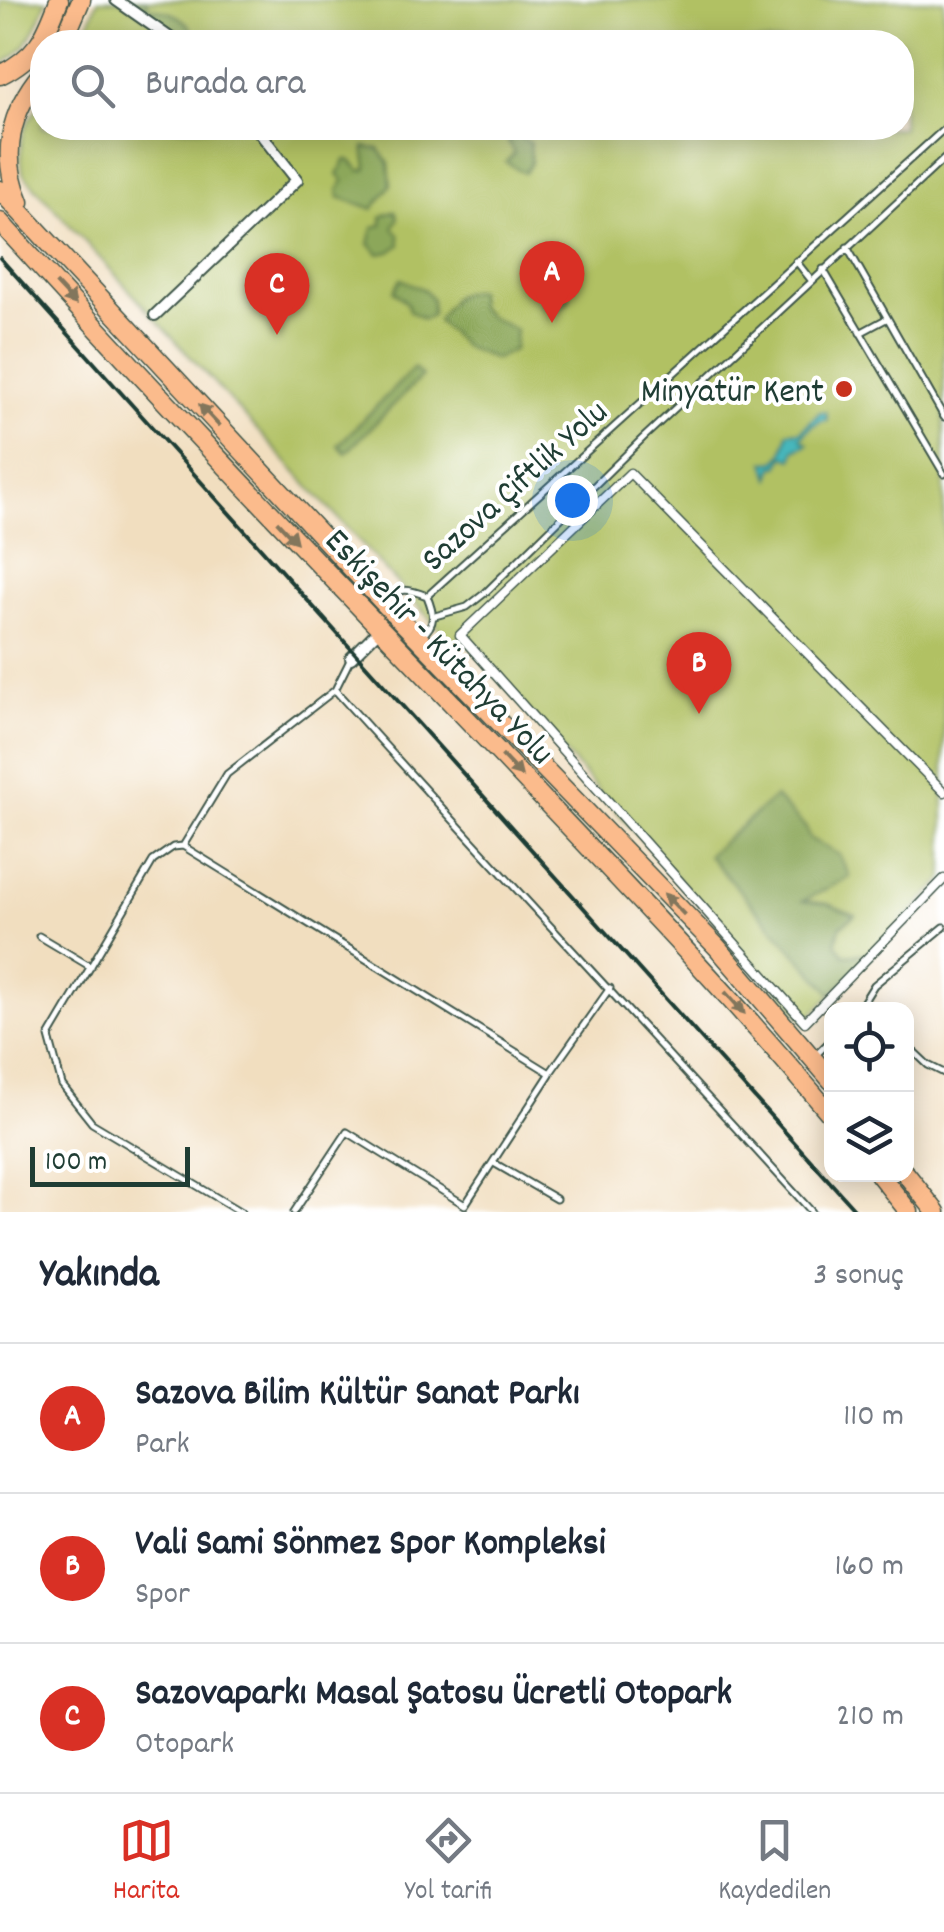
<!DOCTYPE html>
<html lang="tr">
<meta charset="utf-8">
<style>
:root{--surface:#fff;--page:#f2f2f3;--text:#1f2937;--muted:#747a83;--line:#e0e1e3;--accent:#d93025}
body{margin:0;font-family:Dekko,sans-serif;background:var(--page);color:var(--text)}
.controls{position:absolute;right:30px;bottom:30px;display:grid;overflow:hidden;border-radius:20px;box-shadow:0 5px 25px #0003}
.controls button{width:90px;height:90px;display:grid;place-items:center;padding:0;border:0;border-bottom:2px solid var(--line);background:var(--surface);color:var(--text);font:50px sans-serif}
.scale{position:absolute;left:30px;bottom:25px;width:160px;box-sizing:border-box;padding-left:10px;border:5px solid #1f3d34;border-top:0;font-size:28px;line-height:35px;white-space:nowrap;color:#1f3d34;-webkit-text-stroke:8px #fff;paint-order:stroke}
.you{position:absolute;left:572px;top:500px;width:35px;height:35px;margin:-25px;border:8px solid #fff;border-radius:50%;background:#1a73e8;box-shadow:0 0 0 15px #1a73e833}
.badge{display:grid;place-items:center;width:65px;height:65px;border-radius:50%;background:var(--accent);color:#fff;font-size:32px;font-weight:700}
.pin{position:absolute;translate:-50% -82px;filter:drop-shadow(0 2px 5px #0008)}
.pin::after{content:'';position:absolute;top:52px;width:35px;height:30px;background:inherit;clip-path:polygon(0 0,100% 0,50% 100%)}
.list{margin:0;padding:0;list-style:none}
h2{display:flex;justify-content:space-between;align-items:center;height:130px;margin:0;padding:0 40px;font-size:42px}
h2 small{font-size:32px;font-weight:400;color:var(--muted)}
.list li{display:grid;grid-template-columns:65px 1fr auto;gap:30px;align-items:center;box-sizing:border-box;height:150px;padding:0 40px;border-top:2px solid var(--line)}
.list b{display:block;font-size:38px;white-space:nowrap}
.list p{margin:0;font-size:32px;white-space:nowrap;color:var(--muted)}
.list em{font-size:32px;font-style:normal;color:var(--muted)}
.icon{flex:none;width:55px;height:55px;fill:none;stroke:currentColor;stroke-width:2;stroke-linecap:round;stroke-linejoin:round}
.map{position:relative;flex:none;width:944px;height:1212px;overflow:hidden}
.search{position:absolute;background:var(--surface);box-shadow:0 5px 25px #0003;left:30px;right:30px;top:30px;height:110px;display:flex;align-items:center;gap:25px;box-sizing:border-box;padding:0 35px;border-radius:40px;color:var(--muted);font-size:38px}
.sheet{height:580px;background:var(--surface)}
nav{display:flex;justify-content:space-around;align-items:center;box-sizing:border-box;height:140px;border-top:2px solid var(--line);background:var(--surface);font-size:28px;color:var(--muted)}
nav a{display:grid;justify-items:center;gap:5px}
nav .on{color:var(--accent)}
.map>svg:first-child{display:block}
</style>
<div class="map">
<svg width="944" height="1212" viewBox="0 0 944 1212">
<rect width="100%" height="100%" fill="#fff"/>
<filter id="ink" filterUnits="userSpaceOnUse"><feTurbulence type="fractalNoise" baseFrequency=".01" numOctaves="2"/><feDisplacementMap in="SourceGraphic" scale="20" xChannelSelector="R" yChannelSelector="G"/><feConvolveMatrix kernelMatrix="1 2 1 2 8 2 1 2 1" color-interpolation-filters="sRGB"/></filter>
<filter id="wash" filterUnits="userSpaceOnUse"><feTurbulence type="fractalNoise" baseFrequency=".0048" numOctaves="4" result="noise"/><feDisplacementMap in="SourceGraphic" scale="40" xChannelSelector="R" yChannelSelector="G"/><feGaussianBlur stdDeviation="2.25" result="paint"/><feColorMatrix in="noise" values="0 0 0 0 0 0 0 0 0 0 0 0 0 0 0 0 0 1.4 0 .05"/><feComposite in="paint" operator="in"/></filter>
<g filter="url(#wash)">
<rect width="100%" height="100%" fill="#f1debf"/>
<path fill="#b1c164" stroke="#687f4c" stroke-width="2.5" d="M 0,0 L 47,0 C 37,28 28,51 0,65 Z
M 98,0 L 944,0 L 944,879 L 805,1022 L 460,636 L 452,643 L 23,174 C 18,140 21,129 42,101 L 42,128 L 902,128 L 902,42 L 81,42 Z"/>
<path fill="#8ca75a" stroke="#567247" stroke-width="2.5" d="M 121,0 L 147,0 L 148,7 C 172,12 191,17 196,42 L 182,42 Z
M 514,134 L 530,143 L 531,163 L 525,173 L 506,162 L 514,153 L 508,142 Z
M 364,147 L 379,149 L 389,163 L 391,185 L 373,209 L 339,197 L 338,190 L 344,181 L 338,175 L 345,160 L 350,160 L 361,171 L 367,169 Z
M 395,211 L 398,218 L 393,228 L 399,234 L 400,245 L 390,252 L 379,254 L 369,244 L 373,227 L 382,225 L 382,216 Z
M 562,276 L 571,283 L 569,301 L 560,309 L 542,306 L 544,297 L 552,296 L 551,290 L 542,286 L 542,278 Z
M 401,279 L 425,290 L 432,299 L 432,314 L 424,319 L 409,311 L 407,303 L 394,291 Z
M 477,290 L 478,307 L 488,316 L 516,330 L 514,350 L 495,359 L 464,347 L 437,320 C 453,301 448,294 477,290 Z
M 414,368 L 422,376 L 346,453 L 338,445 Z
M 775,797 L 806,828 L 809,838 L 839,855 L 850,877 L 803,901 L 828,904 L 855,915 L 840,927 L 836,943 L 844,955 L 872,953 L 832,994 L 708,855 Z"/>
<path fill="#47b7bc" stroke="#337a78" stroke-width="2.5" d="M 820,412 L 826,412 L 827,420 C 817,420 806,430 801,438 L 808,444 L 795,450 L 793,459 L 784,456 L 779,466 L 774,466 L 770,478 L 765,462 L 776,461 L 783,453 L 788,432 L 801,431 Z"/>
</g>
<g filter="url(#ink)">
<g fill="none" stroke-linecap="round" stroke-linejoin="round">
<g stroke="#3e5549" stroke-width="9">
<path id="service" d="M 847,247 L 944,417
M 796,261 L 811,280
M 823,269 L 944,474
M 860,333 L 886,319
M 427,596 L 944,129
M 386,601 C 400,586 409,589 427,596 C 434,614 437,623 421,637
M 435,616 L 467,607 L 485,593 L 643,438 L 944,159
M 335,690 L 350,660
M 183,846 L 173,847 L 153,861 L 49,1037 L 62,1085 L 92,1123 L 241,1212
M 39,936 L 91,967
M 610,988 L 550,1073 L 183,846 L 227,774 L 335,690 C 492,865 654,1037 812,1212
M 859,1009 L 874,985 L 944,927
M 906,1044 L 928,1065 L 944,1073
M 816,1055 L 832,1039
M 494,1163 L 556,1199
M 294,1212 L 347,1132 L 465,1205 L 550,1074"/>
</g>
<g stroke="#3e5549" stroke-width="11">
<path id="pedestrian" d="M 944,792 L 630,473 L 460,635 L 805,1022 L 944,879"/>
</g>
<g stroke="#3e5549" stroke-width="14">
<path id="minor" d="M 116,0 L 176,42
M 155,315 L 297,180 L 256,128
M 351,658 L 380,629"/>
</g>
<g stroke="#3e5549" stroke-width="21">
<path id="trunk" d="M 63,42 L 81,0
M 0,75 C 37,56 45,38 59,0
M 0,190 L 384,603 L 717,947 L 832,1081
M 20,202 C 0,156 10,111 42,73
M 0,222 C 166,406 338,584 509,763 C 619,879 729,993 832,1116
M 879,1174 L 909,1212
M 906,1174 L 936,1212"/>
</g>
<use href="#service" stroke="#fff" stroke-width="5"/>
<use href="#pedestrian" stroke="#fff" stroke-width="8"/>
<use href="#minor" stroke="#fff" stroke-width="10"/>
<use href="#trunk" stroke="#fbbb8c" stroke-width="18"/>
<path stroke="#1f3d34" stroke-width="4" d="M 0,258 L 857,1212"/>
</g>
<defs><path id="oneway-solid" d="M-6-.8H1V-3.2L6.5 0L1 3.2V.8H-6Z" transform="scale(2.5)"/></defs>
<g fill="#82765c">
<use href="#oneway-solid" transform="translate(66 294) rotate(47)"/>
<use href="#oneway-solid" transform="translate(209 415) rotate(-133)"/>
<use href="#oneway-solid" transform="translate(287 532) rotate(47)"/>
<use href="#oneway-solid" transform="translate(512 766) rotate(46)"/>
<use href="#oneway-solid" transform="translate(674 904) rotate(-134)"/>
<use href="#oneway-solid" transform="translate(735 1003) rotate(48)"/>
</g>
</g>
<circle fill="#c8321e" stroke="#fff" stroke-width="4" cx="844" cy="389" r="10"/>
<g text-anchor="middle" stroke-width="8" stroke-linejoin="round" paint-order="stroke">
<g font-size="35" fill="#1f3d34" stroke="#fff" text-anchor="end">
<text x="824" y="401">Minyatür Kent</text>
</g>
<g font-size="35" fill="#1f3d34" stroke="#fff">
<text transform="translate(513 484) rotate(-42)" y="12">Sazova Çiftlik Yolu</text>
<text transform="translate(441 645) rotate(46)" y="12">Eskişehir - Kütahya Yolu</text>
</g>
</g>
</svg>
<div class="controls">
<button><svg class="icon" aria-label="locate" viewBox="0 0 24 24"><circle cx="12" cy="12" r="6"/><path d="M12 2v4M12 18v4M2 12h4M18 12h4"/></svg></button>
<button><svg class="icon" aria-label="layers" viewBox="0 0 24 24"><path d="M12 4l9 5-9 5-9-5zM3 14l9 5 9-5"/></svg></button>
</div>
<div class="scale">100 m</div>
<div class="you"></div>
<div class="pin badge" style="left:552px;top:323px">A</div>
<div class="pin badge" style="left:699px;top:714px">B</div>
<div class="pin badge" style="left:277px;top:335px">C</div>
<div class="search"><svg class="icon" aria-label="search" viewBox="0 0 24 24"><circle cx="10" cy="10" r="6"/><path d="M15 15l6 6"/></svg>Burada ara</div>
</div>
<section class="sheet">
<h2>Yakında<small>3 sonuç</small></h2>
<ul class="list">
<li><span class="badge">A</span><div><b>Sazova Bilim Kültür Sanat Parkı</b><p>Park</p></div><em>110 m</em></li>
<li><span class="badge">B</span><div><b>Vali Sami Sönmez Spor Kompleksi</b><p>Spor</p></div><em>160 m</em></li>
<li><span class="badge">C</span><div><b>Sazovaparkı Masal Şatosu Ücretli Otopark</b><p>Otopark</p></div><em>210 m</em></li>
</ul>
</section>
<nav>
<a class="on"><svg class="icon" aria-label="map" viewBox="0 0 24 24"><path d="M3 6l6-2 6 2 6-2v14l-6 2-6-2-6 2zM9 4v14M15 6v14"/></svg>Harita</a>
<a><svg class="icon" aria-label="directions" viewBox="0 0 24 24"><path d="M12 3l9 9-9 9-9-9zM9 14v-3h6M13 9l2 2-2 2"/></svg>Yol tarifi</a>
<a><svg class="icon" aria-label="saved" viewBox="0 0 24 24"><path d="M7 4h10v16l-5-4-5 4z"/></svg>Kaydedilen</a>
</nav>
